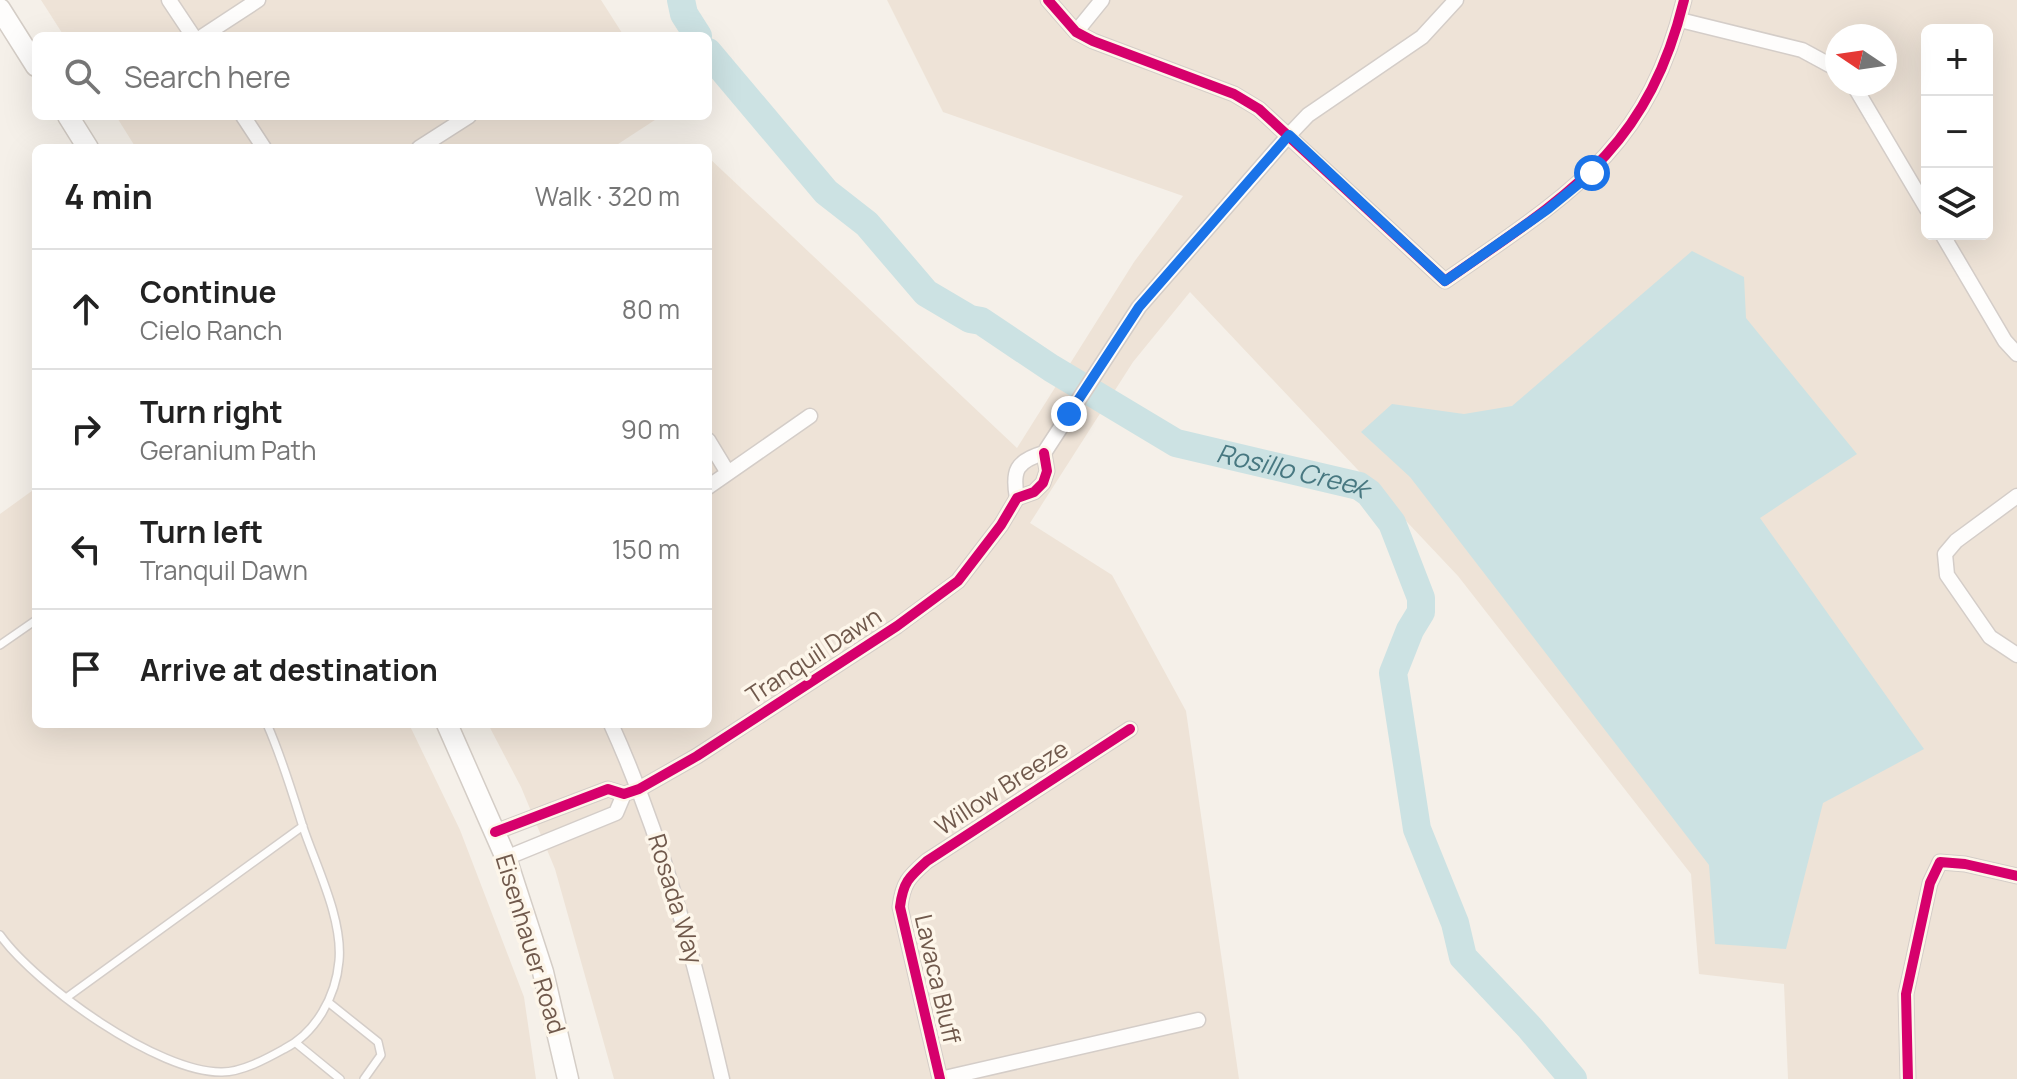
<!DOCTYPE html>
<meta charset="utf-8">
<style>
:root{--surface:#fff;--page:#f6f6f6;--text:#222;--muted:#767676;--line:#e0e0e0}
body{margin:0;font-family:Manrope,sans-serif;background:var(--page);color:var(--text)}
.controls{position:absolute;right:24px;top:24px;display:grid;overflow:hidden;border-radius:12px;box-shadow:0 8px 32px #0002}
.controls button{width:72px;height:72px;display:grid;place-items:center;padding:0;border:0;border-bottom:2px solid var(--line);background:var(--surface);color:var(--text);font:40px sans-serif}
.compass{position:absolute;left:1825px;top:24px;width:72px;height:72px;border-radius:50%;background:var(--surface);box-shadow:0 8px 32px #0002;rotate:283deg}
.stop{position:absolute;width:24px;height:24px;margin:-18px;border:6px solid #1a73e8;border-radius:50%;background:#fff}
.stop.end{background:#1a73e8;border-color:#fff;box-shadow:0 2px 8px #0008}
.list{margin:0;padding:0;list-style:none}
h2{display:flex;justify-content:space-between;align-items:center;height:104px;margin:0;padding:0 32px;font-size:34px}
h2 small{font-size:26px;font-weight:400;color:var(--muted)}
.list li{display:grid;grid-template-columns:52px 1fr auto;gap:24px;align-items:center;box-sizing:border-box;height:120px;padding:0 32px;border-top:2px solid var(--line)}
.list b{display:block;font-size:30px;white-space:nowrap}
.list p{margin:0;font-size:26px;white-space:nowrap;color:var(--muted)}
.list em{font-size:26px;font-style:normal;color:var(--muted)}
.icon{flex:none;width:44px;height:44px;fill:none;stroke:currentColor;stroke-width:2;stroke-linecap:round;stroke-linejoin:round}
.map{position:relative;flex:none;width:2017px;height:1079px;overflow:hidden}
.search{position:absolute;background:var(--surface);box-shadow:0 8px 32px #0002;left:32px;top:32px;width:680px;height:88px;display:flex;align-items:center;gap:20px;box-sizing:border-box;padding:0 28px;border-radius:12px;color:var(--muted);font-size:30px}
.panel{position:absolute;background:var(--surface);box-shadow:0 8px 32px #0002;left:32px;top:144px;width:680px;height:584px;border-radius:12px}
.map>svg:first-child{display:block}
</style>
<div class="map">
<svg width="2017" height="1079" viewBox="0 0 2017 1079">
<rect width="100%" height="100%" fill="#f5f0e9"/>
<path fill="#eee3d7" fill-rule="evenodd" d="M 41,0 L 601,0 L 624,36 L 64,36 Z
M 887,0 L 2017,0 L 2017,1079 L 1788,1079 L 1784,984 L 1699,974 L 1691,874 L 1458,576 L 1190,292 L 1133,362 L 1030,523 L 1112,575 L 1186,711 L 1239,1079 L 614,1079 L 555,869 L 521,787 L 488,724 L 708,724 L 708,157 L 1017,448 L 1134,262 L 1183,196 L 943,112 ZM 1927,30 L 1987,30 L 1987,234 L 1927,234 ZM 1837,36 L 1885,36 L 1885,84 L 1837,84 Z
M 116,116 L 661,116 L 612,148 L 136,148 Z
M 36,488 L 36,724 L 409,724 L 460,830 L 524,997 L 536,1079 L 0,1079 L 0,514 Z"/>
<path fill="#cce2e3" d="M 1692,251 L 1744,277 L 1746,318 L 1857,454 L 1760,518 L 1924,749 L 1823,803 L 1786,949 L 1715,944 L 1709,865 L 1410,477 L 1361,432 L 1392,404 L 1464,414 L 1512,406 Z"/>
<g fill="none" stroke-linecap="round" stroke-linejoin="round">
<g stroke="#cce2e3" stroke-width="28">
<path d="M 681,0 L 684,14 L 698,36"/>
<path id="s1" d="M 708,52 L 826,192 L 867,224 L 926,293 L 970,319 L 981,321 L 1051,368 L 1176,443 L 1359,486 L 1369,493 L 1392,523 L 1421,598 L 1421,612 L 1410,630 L 1393,673 L 1417,829 L 1455,923 L 1463,957 L 1530,1028 L 1573,1079"/>
</g>
<g stroke="#d4cdc8" stroke-width="10">
<path id="lane" d="M 0,645 L 36,620
M 0,935 C 36,985 158,1073 222,1072 C 242,1072 266,1059 284,1049 C 316,1033 336,996 339,961 C 343,919 316,866 303,827 C 292,792 282,758 267,724
M 66,998 L 303,826
M 328,1002 L 378,1042 L 381,1055 L 364,1079
M 296,1043 L 340,1079"/>
</g>
<g stroke="#d4cdc8" stroke-width="17">
<path id="street" d="M 169,0 L 193,36
M 1048,0 L 1076,32 L 1093,41 L 1234,94 L 1259,109 L 1445,281 C 1565,197 1647,152 1684,0
M 1680,20 L 1802,50 L 1837,69
M 1076,32 L 1102,0
M 203,36 L 258,0
M 1853,84 L 1927,209
M 243,116 L 264,148
M 419,148 L 469,116
M 1942,234 L 2005,341 L 2017,354
M 708,440 L 728,473
M 708,487 L 810,416
M 2017,496 L 1956,541 L 1945,554 L 1947,575 L 1990,637 L 2017,655
M 1017,498 C 1012,471 1016,461 1044,453 L 1139,307 L 1289,135 L 1308,115 L 1422,37 L 1456,0
M 611,724 C 664,841 693,955 722,1079
M 495,832 L 608,789 L 624,794 L 639,789 L 697,756 L 897,626 L 958,581 L 1001,525 L 1017,498 L 1034,492 L 1043,483 L 1047,471 L 1044,453
M 506,858 L 616,813 L 624,794
M 940,1079 L 900,907 C 903,882 909,877 927,861 L 1130,729
M 940,1079 L 1198,1020
M 1908,1079 L 1906,994 L 1930,883 L 1940,862 L 1965,864 L 2017,876"/>
</g>
<g stroke="#d4cdc6" stroke-width="23">
<path id="secondary" d="M 0,9 L 36,66
M 68,116 L 88,148
M 447,724 L 506,858 L 543,972 L 568,1079"/>
</g>
<use href="#lane" stroke="#fefdfc" stroke-width="7"/>
<use href="#street" stroke="#fefdfc" stroke-width="14"/>
<use href="#secondary" stroke="#fefdfc" stroke-width="20"/>
<g stroke="#fdf6ea" stroke-width="15">
<path id="cycleway" d="M 1048,0 L 1076,32 L 1093,41 L 1234,94 L 1259,109 L 1445,281 C 1565,197 1647,152 1684,0
M 495,832 L 608,789 L 624,794 L 639,789 L 697,756 L 897,626 L 958,581 L 1001,525 L 1017,498 L 1034,492 L 1043,483 L 1047,471 L 1044,453
M 940,1079 L 900,907 C 903,882 909,877 927,861 L 1130,729
M 1908,1079 L 1906,994 L 1930,883 L 1940,862 L 1965,864 L 2017,876"/>
</g>
<use href="#cycleway" stroke="#d6006c" stroke-width="10"/>
</g>
<g fill="none" stroke-linecap="round" stroke-linejoin="round">
<path stroke="#1a73e8" stroke-width="10" d="M 1069,414 L 1139,307 L 1289,135 L 1445,281 L 1548,209 L 1592,173"/>
</g>
<g text-anchor="middle" stroke-width="7" stroke-linejoin="round" paint-order="stroke">
<g font-size="24" fill="#70594c" stroke="#fdf6ea">
<text transform="translate(814 656) rotate(-33)" y="8">Tranquil Dawn</text>
<text transform="translate(1002 788) rotate(-33)" y="8">Willow Breeze</text>
<text transform="translate(675 899) rotate(73)" y="8">Rosada Way</text>
<text transform="translate(530 944) rotate(73)" y="8">Eisenhauer Road</text>
<text transform="translate(937 979) rotate(77)" y="8">Lavaca Bluff</text>
</g>
<g font-size="26" font-style="italic" fill="#487881" stroke="#fdf6ea">
<text dy="9" stroke="none"><textPath href="#s1" startOffset="738">Rosillo Creek</textPath></text>
</g>
</g>
</svg>
<div class="controls">
<button>+</button>
<button>−</button>
<button><svg class="icon" aria-label="layers" viewBox="0 0 24 24"><path d="M12 4l9 5-9 5-9-5zM3 14l9 5 9-5"/></svg></button>
</div>
<svg class="compass" viewBox="-18 -18 36 36"><path d="M0-13l5 13h-10z" fill="#e53935"/><path d="M0 13l5-13h-10z" fill="#767676"/></svg>
<div class="stop" style="left:1592px;top:173px"></div>
<div class="stop end" style="left:1069px;top:414px"></div>
<div class="search"><svg class="icon" aria-label="search" viewBox="0 0 24 24"><circle cx="10" cy="10" r="6"/><path d="M15 15l6 6"/></svg>Search here</div>
<section class="panel">
<h2>4 min<small>Walk · 320 m</small></h2>
<ul class="list">
<li><svg class="icon" aria-label="ahead" viewBox="0 0 24 24"><path d="M12 20V5M6 11l6-6 6 6"/></svg><div><b>Continue</b><p>Cielo Ranch</p></div><em>80 m</em></li>
<li><svg class="icon" aria-label="right" viewBox="0 0 24 24"><path d="M7 20v-9h11M14 6l5 5-5 5"/></svg><div><b>Turn right</b><p>Geranium Path</p></div><em>90 m</em></li>
<li><svg class="icon" aria-label="left" viewBox="0 0 24 24"><path d="M17 20v-9H6M10 6l-5 5 5 5"/></svg><div><b>Turn left</b><p>Tranquil Dawn</p></div><em>150 m</em></li>
<li><svg class="icon" aria-label="arrive" viewBox="0 0 24 24"><path d="M6 21V4h12l-3 4 3 4H6"/></svg><div><b>Arrive at destination</b></div></li>
</ul>
</section>
</div>
